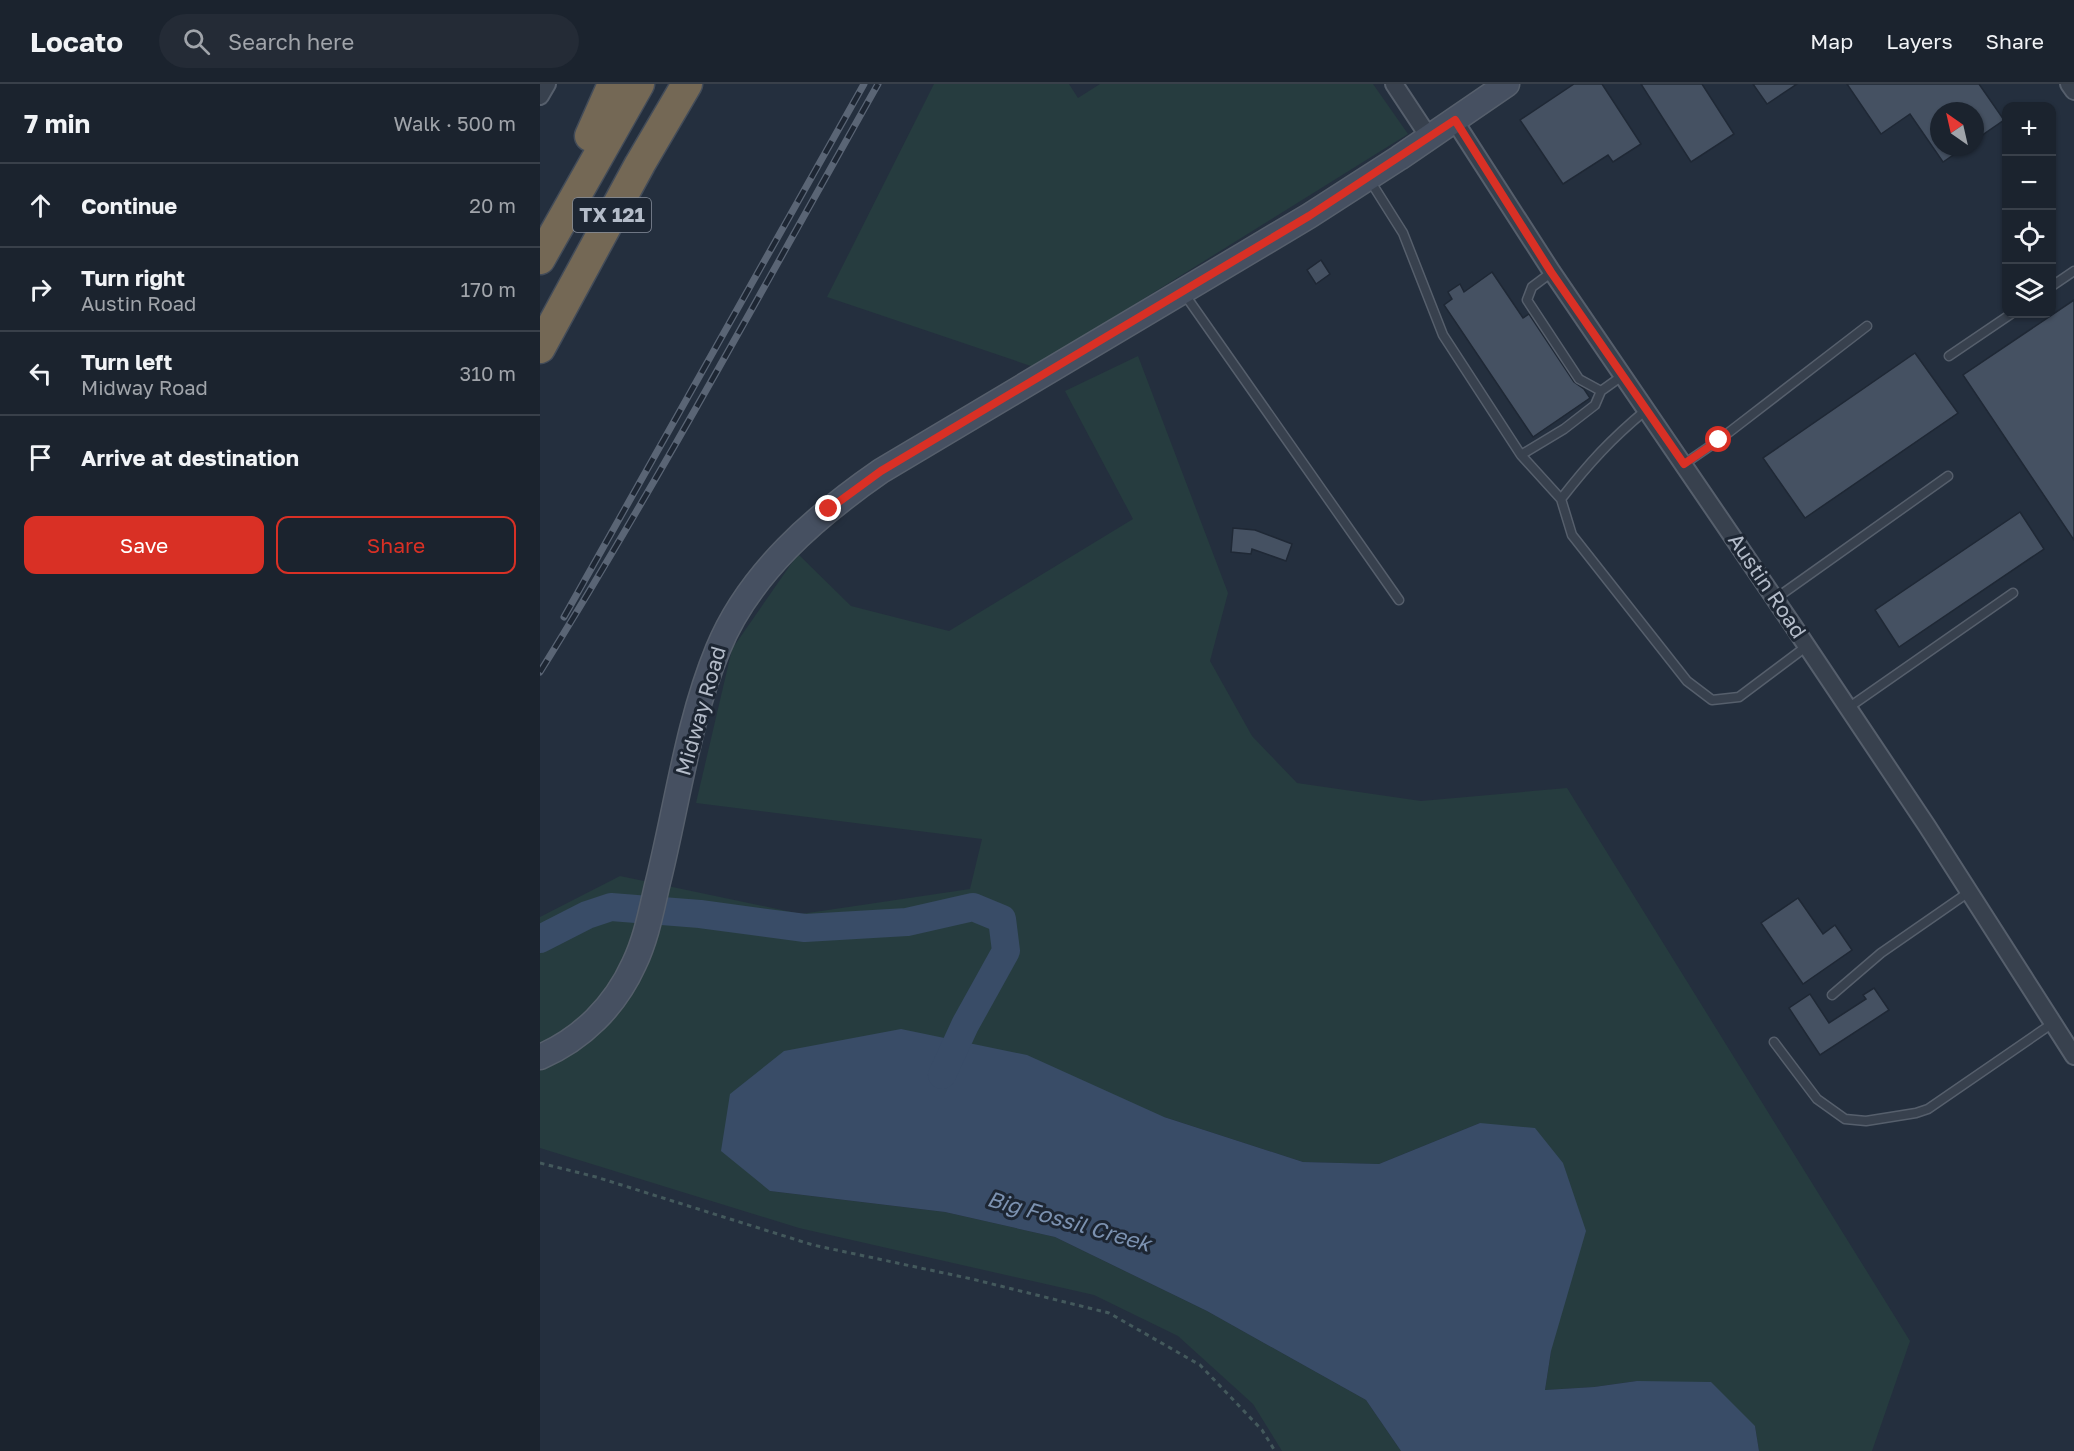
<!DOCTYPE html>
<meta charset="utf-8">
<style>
:root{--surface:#1b232e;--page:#242b36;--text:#f1f3f6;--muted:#a0a4aa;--line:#39404a;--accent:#d93025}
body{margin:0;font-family:"Golos Text",sans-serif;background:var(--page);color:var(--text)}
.controls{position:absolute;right:18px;top:18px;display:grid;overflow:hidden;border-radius:12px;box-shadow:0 2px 4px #0004}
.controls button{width:54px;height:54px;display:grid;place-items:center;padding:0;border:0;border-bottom:2px solid var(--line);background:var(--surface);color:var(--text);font:30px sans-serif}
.compass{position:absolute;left:1390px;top:18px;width:54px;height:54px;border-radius:50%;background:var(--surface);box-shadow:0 2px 4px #0004;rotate:326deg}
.stop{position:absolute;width:18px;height:18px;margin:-14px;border:4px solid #d93025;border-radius:50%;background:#fff}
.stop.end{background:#d93025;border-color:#fff;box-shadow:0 2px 6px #0008}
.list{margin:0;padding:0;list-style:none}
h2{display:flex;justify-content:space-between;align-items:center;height:78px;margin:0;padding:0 24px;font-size:26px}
h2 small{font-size:20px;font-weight:400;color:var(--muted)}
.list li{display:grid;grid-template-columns:39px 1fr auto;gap:18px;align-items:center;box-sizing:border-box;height:84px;padding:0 24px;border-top:2px solid var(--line)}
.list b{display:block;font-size:22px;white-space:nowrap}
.list p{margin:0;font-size:20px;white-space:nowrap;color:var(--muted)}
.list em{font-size:20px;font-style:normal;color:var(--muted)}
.actions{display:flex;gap:12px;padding:18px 24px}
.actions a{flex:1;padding:14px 0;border:2px solid var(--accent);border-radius:12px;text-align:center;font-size:21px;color:var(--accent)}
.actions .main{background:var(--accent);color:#fff}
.icon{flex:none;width:33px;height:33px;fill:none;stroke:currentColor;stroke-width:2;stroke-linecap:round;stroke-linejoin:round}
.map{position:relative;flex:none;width:1534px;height:1367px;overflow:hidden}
header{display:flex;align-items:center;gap:36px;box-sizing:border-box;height:84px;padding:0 30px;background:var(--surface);border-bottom:2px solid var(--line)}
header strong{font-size:28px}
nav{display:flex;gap:33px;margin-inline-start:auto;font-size:21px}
.search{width:420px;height:54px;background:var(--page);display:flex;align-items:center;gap:15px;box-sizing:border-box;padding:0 21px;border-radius:33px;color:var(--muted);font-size:22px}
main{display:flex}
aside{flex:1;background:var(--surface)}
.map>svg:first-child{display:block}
</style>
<header>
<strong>Locato</strong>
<div class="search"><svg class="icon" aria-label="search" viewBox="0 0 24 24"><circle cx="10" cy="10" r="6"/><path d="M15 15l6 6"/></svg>Search here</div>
<nav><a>Map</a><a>Layers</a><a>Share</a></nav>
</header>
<main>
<aside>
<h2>7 min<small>Walk · 500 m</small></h2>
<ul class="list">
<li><svg class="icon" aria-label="ahead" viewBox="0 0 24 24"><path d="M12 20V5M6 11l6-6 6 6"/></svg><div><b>Continue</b></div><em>20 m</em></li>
<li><svg class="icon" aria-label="right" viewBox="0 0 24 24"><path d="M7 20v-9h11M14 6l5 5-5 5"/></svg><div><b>Turn right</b><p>Austin Road</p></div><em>170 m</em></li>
<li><svg class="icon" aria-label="left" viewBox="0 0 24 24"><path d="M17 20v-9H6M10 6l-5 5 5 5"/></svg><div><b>Turn left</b><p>Midway Road</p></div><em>310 m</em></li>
<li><svg class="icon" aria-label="arrive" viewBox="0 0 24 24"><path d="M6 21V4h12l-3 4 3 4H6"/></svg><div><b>Arrive at destination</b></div></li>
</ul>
<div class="actions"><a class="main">Save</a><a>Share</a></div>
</aside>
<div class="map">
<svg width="1534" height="1367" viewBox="0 0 1534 1367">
<rect width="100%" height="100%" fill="#242f3e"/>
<path fill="#263c3f" d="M 394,0 L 529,0 L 538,14 L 560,0 L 833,0 L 868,50 L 494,283 L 287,213 Z
M 598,272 L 688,509 L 670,577 L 712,652 L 757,699 L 881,717 L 1027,704 L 1370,1257 L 1332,1367 L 1219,1367 L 1215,1342 L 1097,1297 L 1054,1303 L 1005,1306 L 1011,1267 L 940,1039 L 839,1080 L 763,1078 L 624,1033 L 230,1107 L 405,1128 L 515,1153 L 667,1227 L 826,1316 L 861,1367 L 742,1367 L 713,1320 L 638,1252 L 554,1211 L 259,1144 L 0,1064 L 0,833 L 80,792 L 261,830 L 430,805 L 442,755 L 156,719 L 192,565 L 258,470 L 311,522 L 409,547 L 593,435 L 525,307 Z"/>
<path fill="#394c67" d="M 361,945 L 487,971 L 624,1033 L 763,1078 L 839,1080 L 940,1039 L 995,1044 L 1023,1079 L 1046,1147 L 1011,1267 L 1005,1306 L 1054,1303 L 1097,1297 L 1171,1298 L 1215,1342 L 1219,1367 L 861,1367 L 826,1316 L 667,1227 L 515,1153 L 405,1128 L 230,1107 L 181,1067 L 190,1010 L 244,967 Z"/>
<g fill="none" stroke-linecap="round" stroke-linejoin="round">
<path stroke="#394c67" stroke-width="28" d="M 0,855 L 47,831 L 71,823 L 160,830 L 265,844 L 367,838 L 433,823 L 462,835 L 466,867 L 425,941 L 402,991"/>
</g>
<path fill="#455162" stroke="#1f2835" stroke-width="1.5" d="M 1034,0 L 1062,0 L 1101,60 L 1073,78 L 1068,71 L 1023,100 L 980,36 Z
M 1101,0 L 1162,0 L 1194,50 L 1151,78 Z
M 1213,0 L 1257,0 L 1227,20 Z
M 1307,0 L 1439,0 L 1464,36 L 1435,56 L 1435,27 L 1399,27 L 1399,63 L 1425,63 L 1403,78 L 1370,30 L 1341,50 Z
M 781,176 L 790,190 L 776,200 L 767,186 Z
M 952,188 L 983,234 L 989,230 L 1034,298 L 1044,305 L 1050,314 L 993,353 L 904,221 L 912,215 L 908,208 L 920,200 L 924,208 Z
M 1534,216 L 1534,456 L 1423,291 Z
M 1375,269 L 1418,329 L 1265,434 L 1223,374 Z
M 1480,428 L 1504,465 L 1359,563 L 1335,526 Z
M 693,444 L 715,446 L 752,460 L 746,477 L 712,465 L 711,470 L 691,468 Z
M 1258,814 L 1283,850 L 1295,841 L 1312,866 L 1263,900 L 1221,839 Z
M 1334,904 L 1349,926 L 1280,971 L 1249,924 L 1270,910 L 1289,939 L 1326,915 L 1323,911 Z"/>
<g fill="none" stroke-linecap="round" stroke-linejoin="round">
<g stroke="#565f6c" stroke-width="11">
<path id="lane" d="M 829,95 L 863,149 L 903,251 L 981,371 L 1021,415
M 1012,188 L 992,203 L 987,216 L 1039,295 L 1061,307
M 1512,202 L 1534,187
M 643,208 L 859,516
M 1409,272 L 1471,230
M 1106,326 C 1071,355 1049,379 1021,415 L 1032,451 L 1147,597 L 1172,616 L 1199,613 L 1267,562
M 981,371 L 1024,345 L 1055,321 L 1061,307 L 1082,292
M 1144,380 L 1179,356 L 1327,242
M 1235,515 L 1408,392
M 1308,624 L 1473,509
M 1292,911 L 1341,869 L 1429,808
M 1234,958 L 1277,1015 L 1305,1035 L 1326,1037 L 1376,1029 L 1388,1025 L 1513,939"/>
</g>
<g stroke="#565f6c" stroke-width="20">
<path id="street" d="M 854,0 L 889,53
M 1529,0 L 1534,7
M 0,12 L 7,0
M 914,36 L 1012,188 L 1252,540 L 1387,742 L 1534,972"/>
</g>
<g stroke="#565f6c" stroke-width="27">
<path id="secondary" d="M 0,973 C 42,955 75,922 94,880 C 106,855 111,828 117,802 C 137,723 147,640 178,565 C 209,489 276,432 341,387 L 769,132 L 859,74 L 967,0"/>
</g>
<g stroke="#434c59" stroke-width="33">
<path id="highway" d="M 50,52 L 73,0
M 0,175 L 99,0
M 0,264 L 100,80 L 147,0"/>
</g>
<path stroke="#44595c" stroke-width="3" stroke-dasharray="4.5 4.5" stroke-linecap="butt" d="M 0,1079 L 56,1093 L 273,1161 L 432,1195 L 569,1229 L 660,1281 L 722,1346 L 735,1367"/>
<use href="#lane" stroke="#38414e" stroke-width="8"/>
<use href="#street" stroke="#38414e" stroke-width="16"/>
<use href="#secondary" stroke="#465061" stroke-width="24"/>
<use href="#highway" stroke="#746855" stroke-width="30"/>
<g stroke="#5a6575" stroke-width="7">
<path id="rail" d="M 24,533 L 324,0
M 0,588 C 119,396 227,197 338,0"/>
</g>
<use href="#rail" stroke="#1d2633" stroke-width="4.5" stroke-dasharray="14" stroke-linecap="butt"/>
</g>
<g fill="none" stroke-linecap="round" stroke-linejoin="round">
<path stroke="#d93025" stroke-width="8" d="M 289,425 L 341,387 L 769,132 L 915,36 L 1011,188 L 1144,380 L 1179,356"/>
</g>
<g text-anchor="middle" stroke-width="6" stroke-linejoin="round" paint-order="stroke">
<rect fill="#1d2633" stroke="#878f9c" stroke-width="1.5" x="33" y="114" width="78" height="34" rx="4.5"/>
<g font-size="20" font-weight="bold" fill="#b4bcc9">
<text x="72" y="138">TX 121</text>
</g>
<g font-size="21" fill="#b4bcc9" stroke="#1d2633">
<text transform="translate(1227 502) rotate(56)" y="7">Austin Road</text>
<text transform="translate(161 627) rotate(-74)" y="7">Midway Road</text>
</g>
<g font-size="22" font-style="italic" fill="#7c92b1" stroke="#1d2633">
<text transform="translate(529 1137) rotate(16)" y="8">Big Fossil Creek</text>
</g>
</g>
</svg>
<div class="controls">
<button>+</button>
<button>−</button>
<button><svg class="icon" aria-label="locate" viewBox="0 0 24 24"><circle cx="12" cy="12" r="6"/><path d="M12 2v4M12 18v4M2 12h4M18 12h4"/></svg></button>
<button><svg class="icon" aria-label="layers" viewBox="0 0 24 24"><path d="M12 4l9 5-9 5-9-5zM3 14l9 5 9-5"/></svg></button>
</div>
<svg class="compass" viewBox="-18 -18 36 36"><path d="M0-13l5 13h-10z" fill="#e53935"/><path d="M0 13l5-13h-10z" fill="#a0a4aa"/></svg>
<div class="stop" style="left:1179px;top:356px"></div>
<div class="stop end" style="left:289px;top:425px"></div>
</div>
</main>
